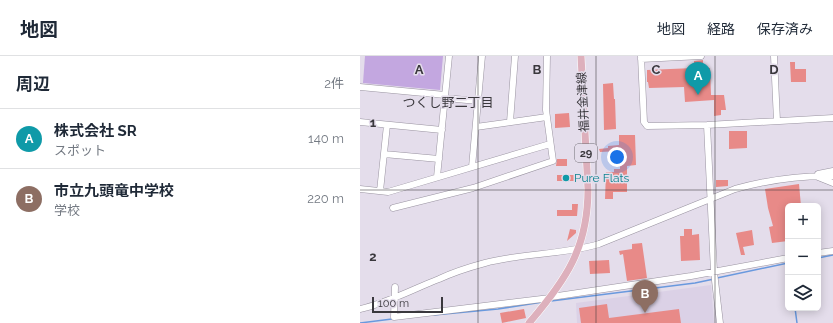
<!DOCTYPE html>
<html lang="ja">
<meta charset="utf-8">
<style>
:root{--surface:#fff;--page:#f2f2f3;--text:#1f2937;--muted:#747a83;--line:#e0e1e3;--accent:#db2777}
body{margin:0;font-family:Raleway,"Noto Sans JP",sans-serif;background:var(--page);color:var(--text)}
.controls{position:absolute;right:12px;bottom:12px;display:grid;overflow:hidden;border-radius:6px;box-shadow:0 2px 10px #0003}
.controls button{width:36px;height:36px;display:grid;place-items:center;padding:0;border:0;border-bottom:1px solid var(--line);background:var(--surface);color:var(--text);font:20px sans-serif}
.scale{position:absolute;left:12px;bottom:10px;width:71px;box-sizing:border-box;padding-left:4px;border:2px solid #3a383d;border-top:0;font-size:11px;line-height:14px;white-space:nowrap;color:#3a383d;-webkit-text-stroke:3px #e4ddeb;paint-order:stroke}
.you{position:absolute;left:257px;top:101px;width:14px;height:14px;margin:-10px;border:3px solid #fff;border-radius:50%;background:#1a73e8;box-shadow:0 0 0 6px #1a73e833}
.badge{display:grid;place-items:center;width:26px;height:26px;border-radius:50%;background:var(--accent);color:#fff;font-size:13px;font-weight:700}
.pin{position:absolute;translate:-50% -33px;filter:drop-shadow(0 1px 2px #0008)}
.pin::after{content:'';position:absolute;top:21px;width:14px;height:12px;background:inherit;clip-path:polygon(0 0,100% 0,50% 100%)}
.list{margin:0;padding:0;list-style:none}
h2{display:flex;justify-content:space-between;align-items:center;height:52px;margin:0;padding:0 16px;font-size:17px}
h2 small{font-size:13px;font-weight:400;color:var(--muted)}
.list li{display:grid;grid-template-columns:26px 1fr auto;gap:12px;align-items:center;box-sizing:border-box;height:60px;padding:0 16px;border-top:1px solid var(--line)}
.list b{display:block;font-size:15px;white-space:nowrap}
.list p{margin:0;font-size:13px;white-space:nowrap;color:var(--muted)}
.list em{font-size:13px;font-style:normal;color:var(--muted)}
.icon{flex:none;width:22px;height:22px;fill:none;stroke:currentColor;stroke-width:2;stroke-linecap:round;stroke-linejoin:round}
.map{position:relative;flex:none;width:473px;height:267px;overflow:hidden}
header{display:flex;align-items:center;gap:24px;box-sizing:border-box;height:56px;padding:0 20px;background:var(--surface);border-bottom:1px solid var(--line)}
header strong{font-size:19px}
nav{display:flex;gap:22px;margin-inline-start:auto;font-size:14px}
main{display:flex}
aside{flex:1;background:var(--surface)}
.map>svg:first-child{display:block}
</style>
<header>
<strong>地図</strong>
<nav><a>地図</a><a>経路</a><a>保存済み</a></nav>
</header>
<main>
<aside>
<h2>周辺<small>2件</small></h2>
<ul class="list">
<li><span class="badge" style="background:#0f9aa8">A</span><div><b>株式会社 SR</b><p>スポット</p></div><em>140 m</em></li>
<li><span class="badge" style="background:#8d6e63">B</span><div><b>市立九頭竜中学校</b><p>学校</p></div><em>220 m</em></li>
</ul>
</aside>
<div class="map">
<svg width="473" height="267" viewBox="0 0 473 267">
<rect width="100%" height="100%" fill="#e4ddeb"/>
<path fill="#dbd1e6" d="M 351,229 L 354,267 L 217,267 L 216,247 Z"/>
<path fill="#c3a7e0" d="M 5,0 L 83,0 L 80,34 L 3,27 Z"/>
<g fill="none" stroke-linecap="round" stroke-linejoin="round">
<path stroke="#6999de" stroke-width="1.5" d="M 458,202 L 473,199
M 357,222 L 428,207
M 191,245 L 335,227 L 354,223
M 435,252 L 437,267
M 74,259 L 138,253 L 183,246
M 0,267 L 32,263"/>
</g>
<path fill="#e88a88" d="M 343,4 L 343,12 L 350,12 L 351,39 L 364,39 L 366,54 L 361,54 L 361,59 L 354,60 L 354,44 L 325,46 L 324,31 L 289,32 L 288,26 L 287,26 L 287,14 L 334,12 L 334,5 Z
M 430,6 L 435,6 L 435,13 L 446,13 L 446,26 L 431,26 Z
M 253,27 L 254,43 L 255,43 L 256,73 L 244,74 L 243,28 Z
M 209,57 L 210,71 L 195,72 L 195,58 Z
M 369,75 L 387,75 L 387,92 L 369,93 Z
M 259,79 L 275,79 L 276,109 L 267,110 L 267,136 L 253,136 L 253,143 L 245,143 L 246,116 L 254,116 L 254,113 L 260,113 L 260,95 L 240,96 L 239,93 L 248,92 L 248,90 L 259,89 Z
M 197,103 L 207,103 L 207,110 L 196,110 Z
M 197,119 L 215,119 L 215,125 L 197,125 Z
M 356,124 L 368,124 L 368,130 L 356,131 Z
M 439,128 L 441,150 L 428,150 L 428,185 L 412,187 L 409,171 L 413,170 L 408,152 L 405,133 Z
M 212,148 L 218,148 L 217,160 L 197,160 L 197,154 L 212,154 Z
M 210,173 L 216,174 L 216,177 L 207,185 Z
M 324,173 L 332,173 L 332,179 L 339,178 L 340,204 L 321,205 L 320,180 L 324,180 Z
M 392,174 L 394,189 L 383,191 L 385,199 L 381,199 L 376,177 Z
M 282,187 L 287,222 L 267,225 L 263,198 L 260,199 L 259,195 L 272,193 L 272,188 Z
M 249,204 L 250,217 L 230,218 L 229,205 Z
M 247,248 L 249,262 L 319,253 L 321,267 L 221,267 L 219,252 Z
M 164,253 L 166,262 L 142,267 L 140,257 Z"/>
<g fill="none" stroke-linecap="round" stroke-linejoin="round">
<g stroke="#9993a0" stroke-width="7">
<path id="minor" d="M 281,0 L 284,66 L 287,70 L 347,69 L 473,62
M 414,0 L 417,65
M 281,3 L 341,0
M 0,31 L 85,39
M 85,42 L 118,45
M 0,66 L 82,74
M 150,66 L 155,0
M 347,69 L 354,216 L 360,267
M 116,71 L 187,61
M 24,98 L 79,103
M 112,111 L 122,0
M 458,118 L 473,115
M 77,121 L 89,0
M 458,121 L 473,127
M 0,133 L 28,136 L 190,88
M 20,135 L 27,69
M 33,152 L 113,132 L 193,105 L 186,54 L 187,0
M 458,197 L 473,195
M 35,231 L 34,261 L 190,242
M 191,241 L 331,220 L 428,202
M 0,253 C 28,247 53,233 79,223 C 94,216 110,211 125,207 C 162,197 202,199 239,188 L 375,133 C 408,124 439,119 473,120"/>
</g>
<g stroke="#fff" stroke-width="8">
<path id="major" d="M 169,267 C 206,224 228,192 228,133 L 221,0"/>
</g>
<use href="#minor" stroke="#fff" stroke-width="6"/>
<use href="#major" stroke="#ddb0bc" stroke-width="7"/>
</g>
<path fill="none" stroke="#3a383d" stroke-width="1" stroke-opacity="0.55" d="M 118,0 L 118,267M 236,0 L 236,267M 355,0 L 355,267M 0,134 L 473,134"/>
<circle fill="#0f9aa8" stroke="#e4ddeb" stroke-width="1.5" cx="206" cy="122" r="4"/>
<g text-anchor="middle" stroke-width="3" stroke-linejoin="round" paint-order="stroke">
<rect fill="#e4ddeb" stroke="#6d6a71" stroke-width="1" x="215" y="88" width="22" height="18" rx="3"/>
<g font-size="11" font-weight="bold" fill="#3a383d">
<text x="226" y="101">29</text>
</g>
<g font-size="12" fill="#3a383d" stroke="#e4ddeb">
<text transform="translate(223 46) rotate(-93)" y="4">福井金津線</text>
</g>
<g font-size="12" fill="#0d838f" stroke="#e4ddeb" text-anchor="start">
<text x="214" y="126">Pure Flats</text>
</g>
<g font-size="13" fill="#3a383d" stroke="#e4ddeb">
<text x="88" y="51">つくし野二丁目</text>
</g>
</g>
<g font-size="13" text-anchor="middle" font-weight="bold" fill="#3a383d" stroke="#e4ddeb" stroke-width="3" stroke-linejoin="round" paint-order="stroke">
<text x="59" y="18">A</text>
<text x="177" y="18">B</text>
<text x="296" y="18">C</text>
<text x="414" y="18">D</text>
<text x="13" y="71">1</text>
<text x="13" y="205">2</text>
</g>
</svg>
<div class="controls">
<button>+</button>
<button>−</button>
<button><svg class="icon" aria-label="layers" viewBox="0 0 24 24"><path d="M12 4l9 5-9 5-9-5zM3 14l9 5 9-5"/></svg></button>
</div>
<div class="scale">100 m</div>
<div class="you"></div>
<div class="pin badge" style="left:338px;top:39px;background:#0f9aa8">A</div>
<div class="pin badge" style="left:285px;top:257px;background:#8d6e63">B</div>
</div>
</main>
